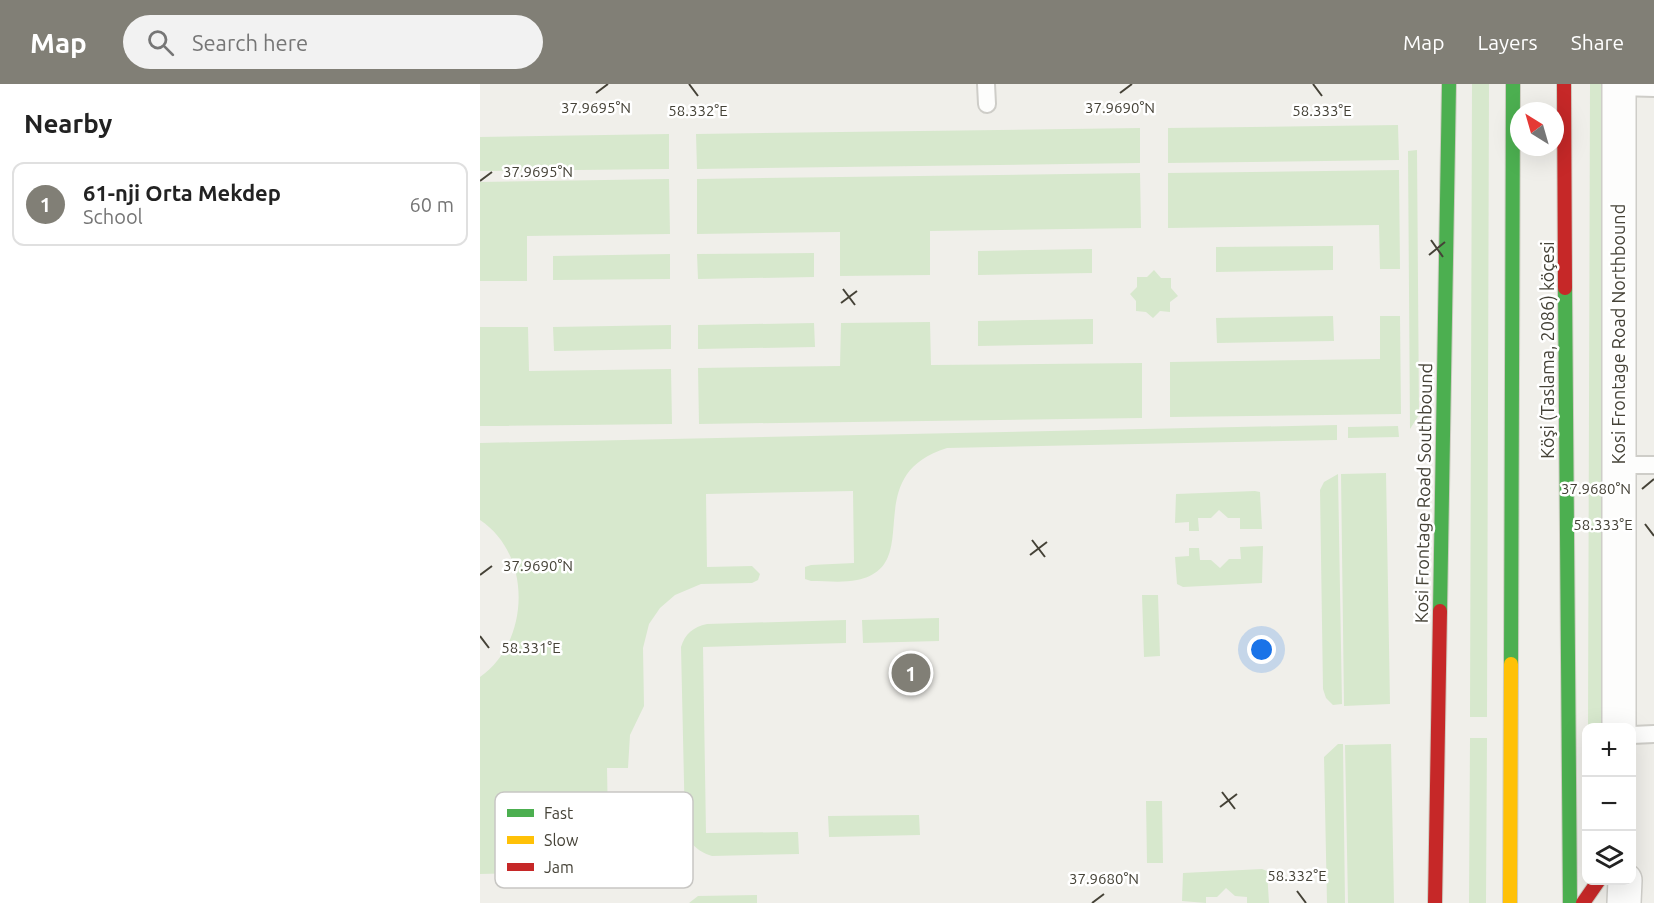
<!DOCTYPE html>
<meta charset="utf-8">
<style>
:root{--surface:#fff;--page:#f2f2f2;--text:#222;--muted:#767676;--line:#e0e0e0;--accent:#817f76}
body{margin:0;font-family:Ubuntu,sans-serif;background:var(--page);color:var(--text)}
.controls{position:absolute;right:18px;bottom:18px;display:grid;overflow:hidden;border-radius:12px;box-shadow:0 6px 24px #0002}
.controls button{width:54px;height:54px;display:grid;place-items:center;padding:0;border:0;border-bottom:2px solid var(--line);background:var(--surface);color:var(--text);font:30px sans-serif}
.compass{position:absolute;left:1030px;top:18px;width:54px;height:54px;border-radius:50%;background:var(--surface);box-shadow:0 6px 24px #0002;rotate:323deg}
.you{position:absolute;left:782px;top:566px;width:21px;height:21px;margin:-15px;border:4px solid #fff;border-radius:50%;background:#1a73e8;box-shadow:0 0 0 9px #1a73e833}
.badge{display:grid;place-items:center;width:39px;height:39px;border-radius:50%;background:var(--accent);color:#fff;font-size:20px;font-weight:700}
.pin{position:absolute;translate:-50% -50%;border:3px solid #fff;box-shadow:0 2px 6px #0006}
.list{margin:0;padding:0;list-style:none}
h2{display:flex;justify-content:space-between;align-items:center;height:78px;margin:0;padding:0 24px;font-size:26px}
h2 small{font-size:20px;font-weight:400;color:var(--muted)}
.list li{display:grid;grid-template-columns:39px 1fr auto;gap:18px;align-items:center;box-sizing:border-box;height:84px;margin:0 12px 12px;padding:0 12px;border:2px solid var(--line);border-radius:12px}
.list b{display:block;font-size:22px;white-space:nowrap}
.list p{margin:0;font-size:20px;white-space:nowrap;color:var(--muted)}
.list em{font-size:20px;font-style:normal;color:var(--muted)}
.icon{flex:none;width:33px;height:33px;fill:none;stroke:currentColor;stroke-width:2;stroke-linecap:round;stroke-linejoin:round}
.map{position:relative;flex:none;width:1174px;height:819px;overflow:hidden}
header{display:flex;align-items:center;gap:36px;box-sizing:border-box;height:84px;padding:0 30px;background:var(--accent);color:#fff}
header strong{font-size:28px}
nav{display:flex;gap:33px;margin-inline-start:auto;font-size:21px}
.search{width:420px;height:54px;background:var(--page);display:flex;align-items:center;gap:15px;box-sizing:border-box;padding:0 21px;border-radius:33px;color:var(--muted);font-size:22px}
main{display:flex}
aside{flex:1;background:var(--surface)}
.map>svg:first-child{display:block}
</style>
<header>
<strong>Map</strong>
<div class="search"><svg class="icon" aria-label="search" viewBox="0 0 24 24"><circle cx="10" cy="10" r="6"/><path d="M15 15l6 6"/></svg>Search here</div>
<nav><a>Map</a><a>Layers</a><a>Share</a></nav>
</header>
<main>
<aside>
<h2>Nearby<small></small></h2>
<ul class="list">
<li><span class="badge">1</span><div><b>61-nji Orta Mekdep</b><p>School</p></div><em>60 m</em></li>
</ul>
</aside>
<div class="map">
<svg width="1174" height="819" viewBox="0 0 1174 819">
<rect width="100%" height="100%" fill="#f0efea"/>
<path fill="#d7e8cd" d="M 992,0 L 1009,0 L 1007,633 L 990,633 Z
M 1110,0 L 1127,0 L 1125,643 L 1108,644 Z
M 918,41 L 919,76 L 688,79 L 688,44 Z
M 660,44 L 660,79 L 217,85 L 216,50 Z
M 189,50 L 189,85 L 0,87 L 0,53 Z
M 937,66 L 939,331 L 930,345 L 928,67 Z
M 919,86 L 920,185 L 900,185 L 899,141 L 688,144 L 688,89 Z
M 660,89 L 661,144 L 450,147 L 450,191 L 360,192 L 360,148 L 217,150 L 217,95 Z
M 189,95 L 190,150 L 47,152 L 47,197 L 0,197 L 0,98 Z
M 853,162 L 853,186 L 736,188 L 736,163 Z
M 612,165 L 612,189 L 498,191 L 498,167 Z
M 334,169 L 334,193 L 218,195 L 217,170 Z
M 190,170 L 190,195 L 73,196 L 73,172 Z
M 674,186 L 681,194 L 691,194 L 691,204 L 698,212 L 690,218 L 690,228 L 680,227 L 673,234 L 666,228 L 656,227 L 656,217 L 650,210 L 657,203 L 657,193 L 667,193 Z
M 853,232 L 854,257 L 737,259 L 736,234 Z
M 900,232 L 920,232 L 921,330 L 690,333 L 690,278 L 900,275 Z
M 613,235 L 613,260 L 498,262 L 498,237 Z
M 450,238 L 451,281 L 662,279 L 662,334 L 219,340 L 218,284 L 360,282 L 361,239 Z
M 334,239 L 335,263 L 218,265 L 218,241 Z
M 191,241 L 191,265 L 74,267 L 73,243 Z
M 0,243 L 48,243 L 49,287 L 191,285 L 192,340 L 0,342 Z
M 857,341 L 857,356 L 467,364 C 376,392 447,482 377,496 C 363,499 346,497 331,497 L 325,495 L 325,483 L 331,481 L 374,479 L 373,407 L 226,410 L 227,483 L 272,482 L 280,490 L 278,496 L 272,499 L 221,500 L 195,511 L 180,524 L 169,540 L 163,564 L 164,622 L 150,651 L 148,684 L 127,684 L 128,737 L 150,737 L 150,767 L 163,786 L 0,790 L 0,593 C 50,558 53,471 0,436 L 0,359 Z
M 918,342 L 919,353 L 868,354 L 868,343 Z
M 906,389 L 910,620 L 864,622 L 861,390 Z
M 858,390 L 862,620 L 853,621 L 846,614 L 843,605 L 840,406 L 844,398 Z
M 775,407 L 780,408 L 782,445 L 760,445 L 760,434 L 748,434 L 739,426 L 731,434 L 718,434 L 719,447 L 709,447 L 709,438 L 695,439 L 696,410 Z
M 783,462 L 782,499 L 703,503 L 697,500 L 695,473 L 709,472 L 709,464 L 719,464 L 720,476 L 731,476 L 740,484 L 749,475 L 761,475 L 760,463 Z
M 662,511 L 678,511 L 680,572 L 664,573 Z
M 459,534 L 459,557 L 383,559 L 382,536 Z
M 366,536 L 366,559 L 223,563 L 226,749 L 318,748 L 319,770 L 232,772 C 216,767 209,759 205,743 L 201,563 C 205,550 213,543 227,540 Z
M 990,654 L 1007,654 L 1006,819 L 989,819 Z
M 858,660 L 863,660 L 865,819 L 847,819 L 844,673 Z
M 911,660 L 914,819 L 868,819 L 865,661 Z
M 666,717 L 682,717 L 683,779 L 667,779 Z
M 439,731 L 440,751 L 349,753 L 348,732 Z
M 782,785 L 787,787 L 789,819 L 767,819 L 767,813 L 755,812 L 746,804 L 737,813 L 726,813 L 726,819 L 702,817 L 703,789 Z
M 277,811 L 277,819 L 209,819 L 218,812 Z"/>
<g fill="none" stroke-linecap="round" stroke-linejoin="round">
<g stroke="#cecdc8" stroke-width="20">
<path id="lane" d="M 506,0 L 507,20
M 1139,3 L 1174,4
M 1139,381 L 1174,381
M 1152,651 L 1174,650"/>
</g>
<g stroke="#cecdc8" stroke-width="36">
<path id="street" d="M 1139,0 L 1139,644
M 1144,819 L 1145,796"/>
</g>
<g stroke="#cecdc2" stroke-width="16">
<path id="fast" d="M 1085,204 L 1090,819
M 960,527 L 969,0
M 1031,580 L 1033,0"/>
</g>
<g stroke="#cecdc2" stroke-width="16">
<path id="slow" d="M 1030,819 L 1031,580"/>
</g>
<g stroke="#cecdc2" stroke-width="16">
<path id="jam" d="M 1084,0 L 1085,204
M 955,819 L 960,527
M 1103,819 L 1119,796"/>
</g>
<use href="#lane" stroke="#fdfdfc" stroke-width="16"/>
<use href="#street" stroke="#fdfdfc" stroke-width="33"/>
<use href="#fast" stroke="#4caf50" stroke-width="14"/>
<use href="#slow" stroke="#ffc107" stroke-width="14"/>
<use href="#jam" stroke="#c62828" stroke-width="14"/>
</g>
<path fill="none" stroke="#454237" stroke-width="2" d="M 209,0 L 218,12M 833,0 L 842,12M 116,9 L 128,0M 640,9 L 652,0M 0,97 L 12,88M 951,156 L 963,173M 949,171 L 965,158M 363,205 L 375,221M 361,219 L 377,207M 1162,405 L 1174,395M 1165,440 L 1174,452M 552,456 L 565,473M 550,471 L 567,458M 0,491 L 12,482M 0,552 L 9,564M 742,708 L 755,725M 740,723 L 757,710M 817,807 L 826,819M 612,819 L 624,810"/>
<g text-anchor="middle" stroke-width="5" stroke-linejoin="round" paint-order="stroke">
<g font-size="18" fill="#454237" stroke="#fff">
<text transform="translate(1139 250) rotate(-90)" y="6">Kosi Frontage Road Northbound</text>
<text transform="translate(1068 266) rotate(-90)" y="6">Köşi (Taslama, 2086) köçesi</text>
<text transform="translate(944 409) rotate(-89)" y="6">Kosi Frontage Road Southbound</text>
</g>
</g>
<rect x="15" y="708" width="198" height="96" rx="9" fill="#fff" stroke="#c7c6c3" stroke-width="1.5"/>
<rect x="27" y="725" width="27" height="8" fill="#4caf50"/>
<rect x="27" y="752" width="27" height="8" fill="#ffc107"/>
<rect x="27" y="779" width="27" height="8" fill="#c62828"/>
<g font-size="16" fill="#454237">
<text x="64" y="735">Fast</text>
<text x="64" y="762">Slow</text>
<text x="64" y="789">Jam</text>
</g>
<g font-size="15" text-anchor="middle" fill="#454237" stroke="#fff" stroke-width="5" stroke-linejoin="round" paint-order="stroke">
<text x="116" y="29">37.9695°N</text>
<text x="640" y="29">37.9690°N</text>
<text x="218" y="32">58.332°E</text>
<text x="842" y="32">58.333°E</text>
<text x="58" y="93">37.9695°N</text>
<text x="1116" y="410">37.9680°N</text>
<text x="1123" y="446">58.333°E</text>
<text x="58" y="487">37.9690°N</text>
<text x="51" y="569">58.331°E</text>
<text x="817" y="797">58.332°E</text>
<text x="624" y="800">37.9680°N</text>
</g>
</svg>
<div class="controls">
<button>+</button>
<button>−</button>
<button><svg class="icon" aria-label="layers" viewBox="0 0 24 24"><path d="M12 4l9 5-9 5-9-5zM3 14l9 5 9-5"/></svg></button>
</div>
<svg class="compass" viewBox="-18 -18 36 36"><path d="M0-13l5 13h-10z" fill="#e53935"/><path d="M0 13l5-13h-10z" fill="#767676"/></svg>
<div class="you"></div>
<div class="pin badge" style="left:431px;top:589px">1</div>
</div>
</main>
